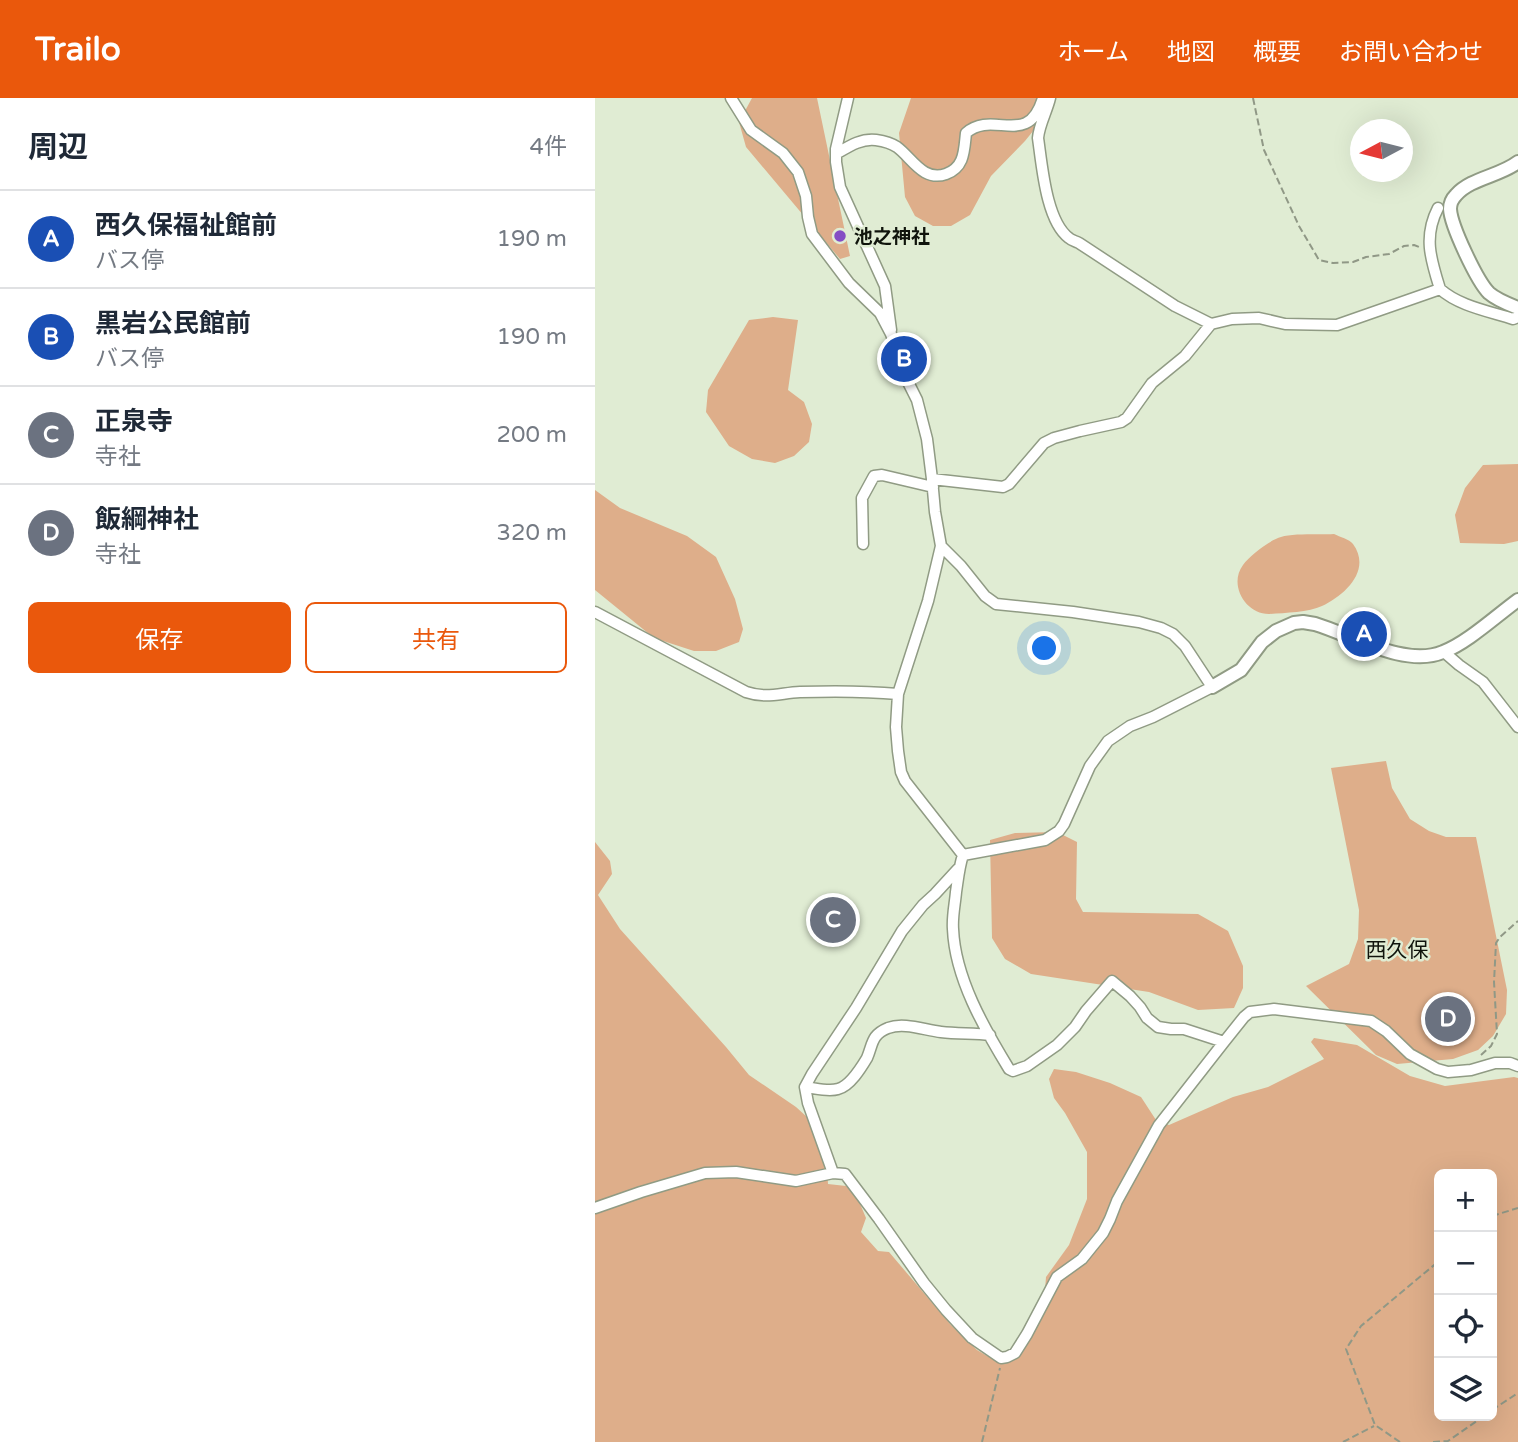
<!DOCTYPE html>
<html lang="ja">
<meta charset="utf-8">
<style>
:root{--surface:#fff;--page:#f6f6f7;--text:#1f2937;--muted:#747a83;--line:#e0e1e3;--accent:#ea580c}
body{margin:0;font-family:"Varela Round","Noto Sans JP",sans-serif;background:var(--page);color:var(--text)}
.controls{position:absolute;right:21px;bottom:21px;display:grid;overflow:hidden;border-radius:10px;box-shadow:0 7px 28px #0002}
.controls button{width:63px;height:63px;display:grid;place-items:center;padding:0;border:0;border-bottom:2px solid var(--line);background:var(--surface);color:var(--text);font:35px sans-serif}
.compass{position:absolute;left:755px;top:21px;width:63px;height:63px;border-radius:50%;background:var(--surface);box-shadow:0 7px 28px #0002;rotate:263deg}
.you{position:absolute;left:450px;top:551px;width:24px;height:24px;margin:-18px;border:5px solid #fff;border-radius:50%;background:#1a73e8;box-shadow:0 0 0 10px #1a73e833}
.badge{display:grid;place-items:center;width:46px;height:46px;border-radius:50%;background:var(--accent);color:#fff;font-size:23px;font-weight:700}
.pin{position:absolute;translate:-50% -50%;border:4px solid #fff;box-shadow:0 2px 7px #0006}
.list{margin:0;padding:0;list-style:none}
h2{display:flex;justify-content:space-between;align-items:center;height:91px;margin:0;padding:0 28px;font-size:30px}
h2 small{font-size:23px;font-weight:400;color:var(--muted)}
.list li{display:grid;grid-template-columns:46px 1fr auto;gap:21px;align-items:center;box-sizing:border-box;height:98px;padding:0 28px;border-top:2px solid var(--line)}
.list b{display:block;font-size:26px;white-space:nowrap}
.list p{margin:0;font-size:23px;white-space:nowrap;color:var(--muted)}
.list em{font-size:23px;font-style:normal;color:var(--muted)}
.actions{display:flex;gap:14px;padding:21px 28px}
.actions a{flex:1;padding:16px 0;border:2px solid var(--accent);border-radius:10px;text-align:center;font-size:24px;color:var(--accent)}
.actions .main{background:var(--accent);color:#fff}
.icon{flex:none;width:38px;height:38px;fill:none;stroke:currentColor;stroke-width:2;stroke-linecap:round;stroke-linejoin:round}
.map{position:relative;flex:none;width:923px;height:1344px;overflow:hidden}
header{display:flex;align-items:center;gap:42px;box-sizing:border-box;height:98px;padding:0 35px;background:var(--accent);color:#fff}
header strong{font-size:33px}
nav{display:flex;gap:38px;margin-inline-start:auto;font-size:24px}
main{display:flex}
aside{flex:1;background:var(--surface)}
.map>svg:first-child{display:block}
</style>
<header>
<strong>Trailo</strong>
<nav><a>ホーム</a><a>地図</a><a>概要</a><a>お問い合わせ</a></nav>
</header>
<main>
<aside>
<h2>周辺<small>4件</small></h2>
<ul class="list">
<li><span class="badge" style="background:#1a4fb4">A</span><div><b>西久保福祉館前</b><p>バス停</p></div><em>190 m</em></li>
<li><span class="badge" style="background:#1a4fb4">B</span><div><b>黒岩公民館前</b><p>バス停</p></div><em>190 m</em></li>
<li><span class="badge" style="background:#6b7280">C</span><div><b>正泉寺</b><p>寺社</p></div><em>200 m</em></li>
<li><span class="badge" style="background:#6b7280">D</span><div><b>飯綱神社</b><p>寺社</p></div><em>320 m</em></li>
</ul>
<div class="actions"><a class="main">保存</a><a>共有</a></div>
</aside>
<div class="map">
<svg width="923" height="1344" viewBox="0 0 923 1344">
<rect width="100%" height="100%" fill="#e0ecd3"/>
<path fill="#deae8a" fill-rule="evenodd" d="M 157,0 L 222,0 L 255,158 L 245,161 L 151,49 L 144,24 Z
M 316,0 L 458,0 L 451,17 L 430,43 L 396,78 L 375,117 L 356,128 L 338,128 L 320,118 L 310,99 L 304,35 Z
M 178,219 L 203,222 L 193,292 L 209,304 L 217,326 L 214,344 L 199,358 L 180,365 L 157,361 L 134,348 L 111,314 L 113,292 L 154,222 Z
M 923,366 L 923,443 L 909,446 L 865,445 L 860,417 L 870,390 L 888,367 Z
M 0,392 L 25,410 L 92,438 L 121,459 L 140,501 L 148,531 L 144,544 L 121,553 L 99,553 L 59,540 L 0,492 Z
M 739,436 C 745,439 754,441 758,446 C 777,472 750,497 727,508 C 714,514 690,515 675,516 C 651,517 633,487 648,467 C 655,457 675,442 686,439 C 698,435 726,437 739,436 Z
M 791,663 L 797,690 L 815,721 L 834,733 L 851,739 L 881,739 L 912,892 L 911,916 L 898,938 L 883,952 L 858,961 L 802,966 L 781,957 L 711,888 L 754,866 L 763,841 L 764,812 L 736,670 Z
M 462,734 L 482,744 L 481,801 L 488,814 L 603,816 L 633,833 L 648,868 L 648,890 L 639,910 L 603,912 L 554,894 L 436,876 L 410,861 L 397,840 L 395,742 L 420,735 Z
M 0,744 L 15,763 L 17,776 L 3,797 L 25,831 L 131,949 L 154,977 L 201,1009 L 212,1019 L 232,1071 L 233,1086 L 251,1088 L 263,1101 L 271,1120 L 266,1134 L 283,1153 L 294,1154 L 356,1227 L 382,1252 L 399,1262 L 413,1261 L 449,1205 L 451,1179 L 474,1147 L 492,1101 L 492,1054 L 470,1015 L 459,1000 L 454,981 L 459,971 L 481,974 L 515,985 L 546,999 L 561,1022 L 574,1027 L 638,999 L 673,989 L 729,961 L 716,944 L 719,940 L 762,947 L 815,978 L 850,988 L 919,979 L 923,980 L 923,1344 L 0,1344 ZM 844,1076 L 897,1076 L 897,1318 L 844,1318 Z"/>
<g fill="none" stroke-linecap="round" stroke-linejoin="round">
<g stroke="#909b84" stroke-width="13">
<path id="minor" d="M 136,0 L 156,32 L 188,55 L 203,74 L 211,98 L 213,119 L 217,136 L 254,185 L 285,215 L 296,236 L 310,278 L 322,302 L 332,341 L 337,381 L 340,414 L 346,448 L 333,503 L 303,596 L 301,629 L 303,653 L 306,674 L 310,683 L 368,757 L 450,742 L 464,733 L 469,726 L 495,668 L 513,643 L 535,628 L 558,619 L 617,589 L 590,548 L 578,536 L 566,530 L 544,524 L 478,514 L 401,506 L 390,498 L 366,468 L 346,448
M 253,0 L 241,51 L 241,64 L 245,89 L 290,188 L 296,232
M 455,0 C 452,13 444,27 443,40 C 447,67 451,123 474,140 C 476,142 480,143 484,145 L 580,208 L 616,226
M 241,56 C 253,49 266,40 281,42 C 288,43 296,45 302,49 C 317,60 328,84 351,76 C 370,69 369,52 371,35 C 398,11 433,51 448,0
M 843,110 C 828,139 836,162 845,191
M 337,381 L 408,389 L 414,386 L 449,345 L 459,340 L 485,333 L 526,324 L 532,320 L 557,285 L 590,258 L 616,226 L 637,221 L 664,220 L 690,226 L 742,227 L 845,191 C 864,208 893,213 918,221 L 923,219
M 268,446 L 267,400 L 279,378 L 287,377 L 338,389
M 0,514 L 151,594 C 172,601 185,595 205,594 C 237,593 271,593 303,596
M 849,554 L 864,567 L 888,584 L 923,629
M 368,757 C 364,769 363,781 361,794 C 360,806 357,819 358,831 C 360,880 389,930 414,971 L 418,973 L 432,968 L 462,947 L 480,929 L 491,913 L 517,883 L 535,898 L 545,909 L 552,920 L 563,929 L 576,931 L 589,931 L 629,944
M 210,989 L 217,976 L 261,910 L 307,833 L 328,807 L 340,796 L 363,771
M 238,1075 L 213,1005 L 210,989 C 220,990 233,994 243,991 C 255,988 266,970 272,960 C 278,946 276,937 293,930 C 309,924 329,932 346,934 C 363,936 379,935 395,937
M 0,1110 L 46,1094 L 110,1075 L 141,1074 L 201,1083 L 238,1075 L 250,1076 L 284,1121 L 329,1185 L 351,1212 L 377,1240 L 406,1260 L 412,1259 L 420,1255 L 432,1236 L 462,1179 L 487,1161 L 508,1135 L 515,1121 L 522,1103 L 564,1027 L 629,944 L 649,919 L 655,914 L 679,911 L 776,923 L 791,933 L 815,956 L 842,971 L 853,974 L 876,972 L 900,965 L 915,965 L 923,968"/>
</g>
<g stroke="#909b84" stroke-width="16">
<path id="tertiary" d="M 923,64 C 905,78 876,80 861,97 C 857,101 855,106 855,111 C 856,128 882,183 894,195 C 902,202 913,206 923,210
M 617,589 L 646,572 L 667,544 L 681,533 L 699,525 L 708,524 L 720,526 C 757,537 810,570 848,554 C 872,545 901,518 923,502"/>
</g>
<path stroke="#909886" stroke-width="2" stroke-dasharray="7 3.5" stroke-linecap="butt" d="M 658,0 L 669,52 L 704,128 L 724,162 L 738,165 L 758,164 L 771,159 L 794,156 L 809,148 L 819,147 L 824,149
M 886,957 L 896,948 L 902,936 L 899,884 L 901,845 L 905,839 L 923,823
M 897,1118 L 923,1110
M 897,1312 L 923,1295
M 387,1344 L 405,1270
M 748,1344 L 779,1328
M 805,1344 L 780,1327 L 751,1251 L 766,1228 L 844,1163
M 838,1344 L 853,1343 L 889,1318"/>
<use href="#minor" stroke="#fff" stroke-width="10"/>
<use href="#tertiary" stroke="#fff" stroke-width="12"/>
</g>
<circle fill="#854dc4" stroke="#e0ecd3" stroke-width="2.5" cx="245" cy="138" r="7"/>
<g text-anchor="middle" stroke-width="5" stroke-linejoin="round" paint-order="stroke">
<g font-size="19" font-weight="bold" fill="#10140c" stroke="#e0ecd3" text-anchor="start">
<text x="259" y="145">池之神社</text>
</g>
<g font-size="21" fill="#10140c" stroke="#e0ecd3">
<text x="802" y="859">西久保</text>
</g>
</g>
</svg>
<div class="controls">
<button>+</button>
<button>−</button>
<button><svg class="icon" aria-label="locate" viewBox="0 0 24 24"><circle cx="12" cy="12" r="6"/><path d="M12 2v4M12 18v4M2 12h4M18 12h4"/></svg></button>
<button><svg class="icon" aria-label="layers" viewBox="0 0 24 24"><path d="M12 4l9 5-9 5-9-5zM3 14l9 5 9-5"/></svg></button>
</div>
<svg class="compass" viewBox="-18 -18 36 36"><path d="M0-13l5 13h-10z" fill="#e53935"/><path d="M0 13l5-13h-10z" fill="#747a83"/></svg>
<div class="you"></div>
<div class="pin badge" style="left:769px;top:536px;background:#1a4fb4">A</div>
<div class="pin badge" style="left:309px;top:261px;background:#1a4fb4">B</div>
<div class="pin badge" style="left:238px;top:822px;background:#6b7280">C</div>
<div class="pin badge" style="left:853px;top:921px;background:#6b7280">D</div>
</div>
</main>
